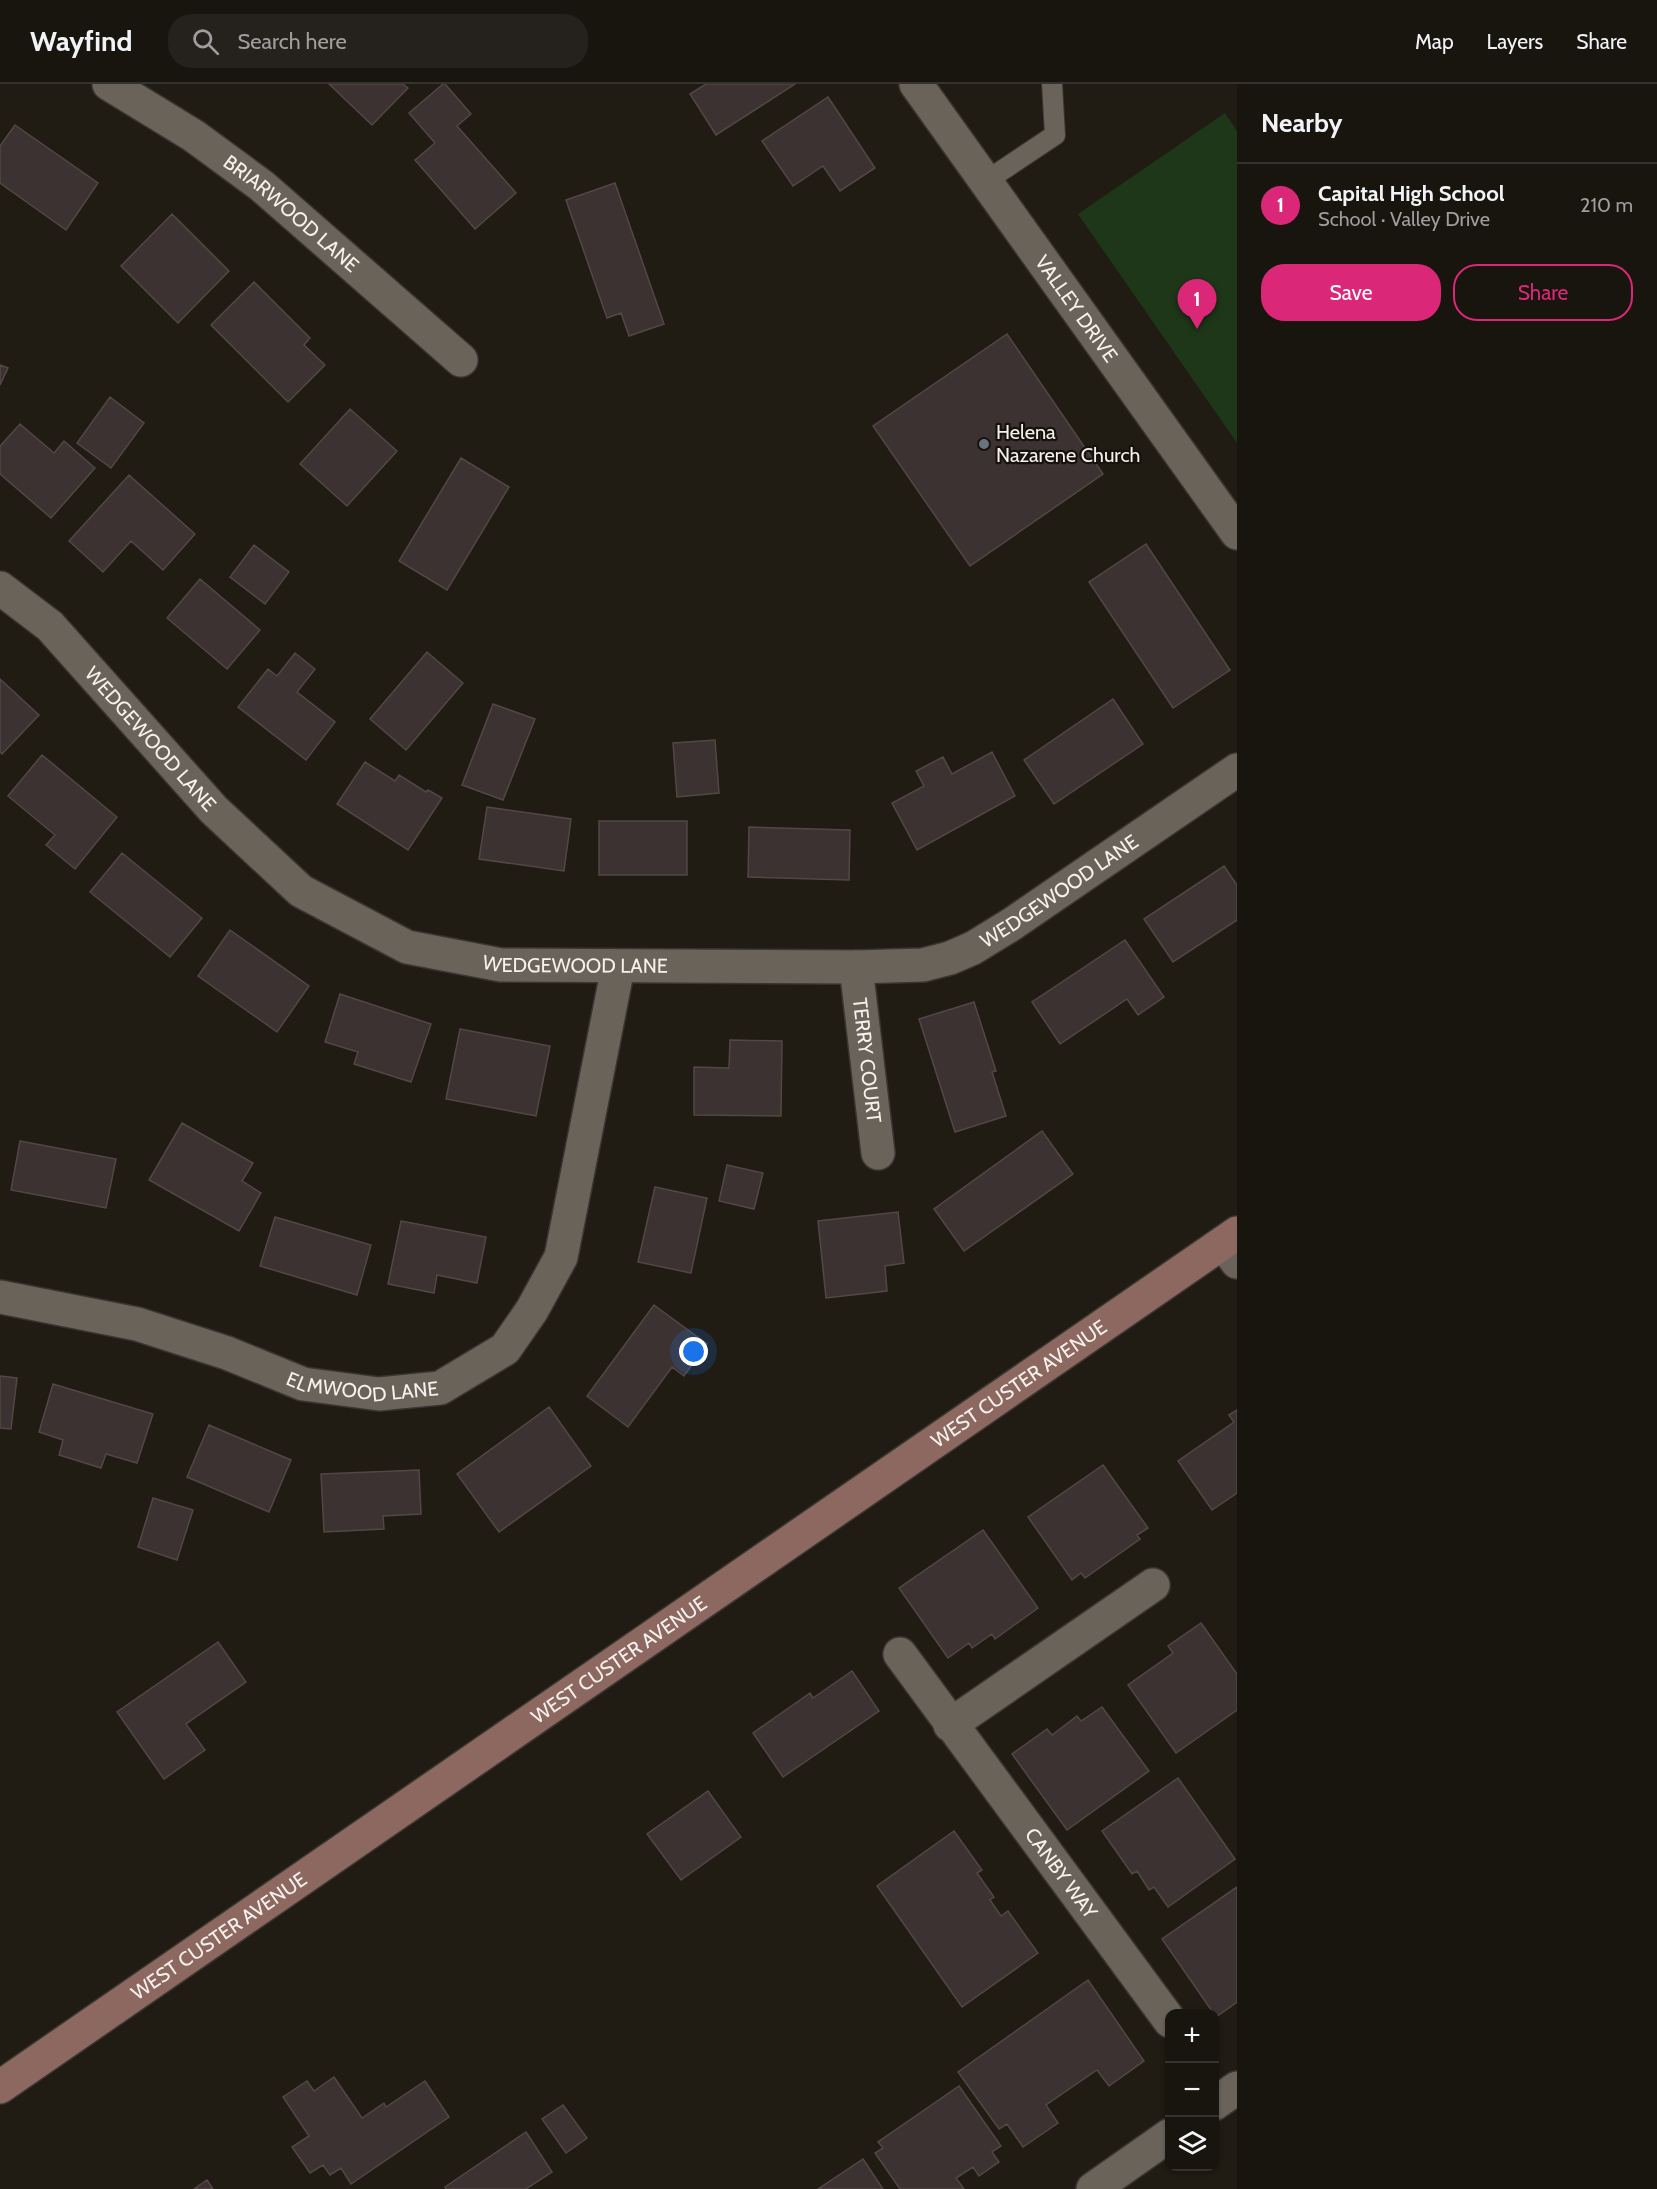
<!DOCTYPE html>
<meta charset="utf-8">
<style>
:root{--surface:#18140e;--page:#25211c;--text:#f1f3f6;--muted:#9f9e9e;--line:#36332e;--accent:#db2777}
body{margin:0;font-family:Cabin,sans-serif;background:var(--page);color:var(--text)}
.controls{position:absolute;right:18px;bottom:18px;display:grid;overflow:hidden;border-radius:12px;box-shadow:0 2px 4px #0004}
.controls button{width:54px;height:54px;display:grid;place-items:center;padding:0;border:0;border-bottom:2px solid var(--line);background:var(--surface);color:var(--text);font:30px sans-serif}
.you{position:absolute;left:694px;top:1268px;width:21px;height:21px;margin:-15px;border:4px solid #fff;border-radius:50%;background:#1a73e8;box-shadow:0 0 0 9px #1a73e833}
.badge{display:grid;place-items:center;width:39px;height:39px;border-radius:50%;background:var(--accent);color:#fff;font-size:20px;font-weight:700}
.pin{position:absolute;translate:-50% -50px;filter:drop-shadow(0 2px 3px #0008)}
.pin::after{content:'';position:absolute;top:32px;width:21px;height:18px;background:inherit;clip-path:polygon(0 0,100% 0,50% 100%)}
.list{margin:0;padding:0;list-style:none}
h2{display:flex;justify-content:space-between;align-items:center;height:78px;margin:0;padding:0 24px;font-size:26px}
h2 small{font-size:20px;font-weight:400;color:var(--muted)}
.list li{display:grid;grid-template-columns:39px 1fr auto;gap:18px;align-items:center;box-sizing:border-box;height:84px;padding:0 24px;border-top:2px solid var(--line)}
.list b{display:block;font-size:22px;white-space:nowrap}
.list p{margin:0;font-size:20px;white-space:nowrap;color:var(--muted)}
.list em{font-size:20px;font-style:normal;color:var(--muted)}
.actions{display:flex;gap:12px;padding:18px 24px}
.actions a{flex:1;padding:14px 0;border:2px solid var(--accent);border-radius:24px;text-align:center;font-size:21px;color:var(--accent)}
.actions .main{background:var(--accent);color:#fff}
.icon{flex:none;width:33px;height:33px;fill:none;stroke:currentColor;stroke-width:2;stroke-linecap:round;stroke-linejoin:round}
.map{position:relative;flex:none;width:1237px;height:2105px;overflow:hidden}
header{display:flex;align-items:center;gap:36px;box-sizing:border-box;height:84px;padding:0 30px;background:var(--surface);border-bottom:2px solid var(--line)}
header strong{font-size:28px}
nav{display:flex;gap:33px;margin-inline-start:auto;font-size:21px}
.search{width:420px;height:54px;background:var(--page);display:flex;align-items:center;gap:15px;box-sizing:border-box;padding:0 21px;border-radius:24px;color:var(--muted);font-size:22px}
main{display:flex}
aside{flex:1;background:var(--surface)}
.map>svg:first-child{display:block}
</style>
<header>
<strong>Wayfind</strong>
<div class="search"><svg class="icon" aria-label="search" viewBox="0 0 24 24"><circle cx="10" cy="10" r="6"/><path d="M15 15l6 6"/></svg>Search here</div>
<nav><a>Map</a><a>Layers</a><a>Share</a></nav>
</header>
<main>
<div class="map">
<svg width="1237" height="2105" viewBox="0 0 1237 2105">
<rect width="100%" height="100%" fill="#201b13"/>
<path fill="#1f3719" d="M 1225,29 L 1237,47 L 1237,359 L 1078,130 Z"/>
<path fill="#3d3232" stroke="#534746" stroke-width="1.5" d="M 329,0 L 403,0 L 408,4 L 372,41 Z
M 443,0 L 445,0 L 471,30 L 457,42 L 516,109 L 475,145 L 415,76 L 435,59 L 409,29 Z
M 706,0 L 795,0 L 716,51 L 690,10 Z
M 828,13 L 875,84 L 840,107 L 823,82 L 793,102 L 762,57 Z
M 15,41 L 98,99 L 66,146 L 0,99 L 0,62 Z
M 615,99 L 664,240 L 629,252 L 621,229 L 607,234 L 566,116 Z
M 172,130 L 229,187 L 178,239 L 121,182 Z
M 254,198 L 310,254 L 304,261 L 325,281 L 288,318 L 211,241 Z
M 1007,250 L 1103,390 L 970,482 L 873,342 Z
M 0,281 L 8,284 L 0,301 Z
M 110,313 L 144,339 L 111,384 L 77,359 Z
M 350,325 L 397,367 L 347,422 L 300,380 Z
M 20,340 L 54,369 L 64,357 L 95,384 L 51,434 L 0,390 L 0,362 Z
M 461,374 L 509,403 L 447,506 L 399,477 Z
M 129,391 L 195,450 L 163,486 L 131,457 L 103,488 L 69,457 Z
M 1146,460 L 1230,586 L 1173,624 L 1089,498 Z
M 254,461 L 289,488 L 265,520 L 230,493 Z
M 200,495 L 260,546 L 227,585 L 167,534 Z
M 427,568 L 463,599 L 406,666 L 370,635 Z
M 295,569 L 315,585 L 297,608 L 335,638 L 306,676 L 238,623 L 268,585 L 277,592 Z
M 0,595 L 39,631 L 2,670 L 0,668 Z
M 1113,615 L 1143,660 L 1054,720 L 1024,676 Z
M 493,620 L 535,635 L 503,716 L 462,701 Z
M 715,656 L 719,709 L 677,713 L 673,659 Z
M 992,668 L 1015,712 L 917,766 L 892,719 L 924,702 L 916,687 L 943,673 L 952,690 Z
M 42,671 L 117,733 L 75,785 L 46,761 L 55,751 L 8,712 Z
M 365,678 L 395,697 L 399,691 L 426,708 L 428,706 L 442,714 L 408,766 L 337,720 Z
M 487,723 L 571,735 L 564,787 L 479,775 Z
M 599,737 L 687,737 L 687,791 L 599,791 Z
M 749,743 L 850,746 L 849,796 L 748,793 Z
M 122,769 L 202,834 L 170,873 L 90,808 Z
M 1224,782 L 1237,801 L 1237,836 L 1173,878 L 1144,835 Z
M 230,846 L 309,902 L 277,948 L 198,892 Z
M 1125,856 L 1164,913 L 1138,931 L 1127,915 L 1060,960 L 1032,918 Z
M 340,910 L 431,940 L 411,998 L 354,980 L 358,968 L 325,958 Z
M 974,918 L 996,987 L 992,988 L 1006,1032 L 955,1048 L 919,935 Z
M 460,945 L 550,962 L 536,1032 L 446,1015 Z
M 730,956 L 782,957 L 781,1032 L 694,1031 L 694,983 L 729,984 Z
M 182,1039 L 253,1079 L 242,1097 L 261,1109 L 239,1147 L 149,1096 Z
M 1042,1047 L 1073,1090 L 964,1167 L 934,1125 Z
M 20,1057 L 116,1075 L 106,1124 L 11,1106 Z
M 727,1081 L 763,1089 L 754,1125 L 719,1117 Z
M 655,1103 L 707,1114 L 691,1189 L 638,1178 Z
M 898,1128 L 904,1179 L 885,1182 L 887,1207 L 826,1214 L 818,1137 Z
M 275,1133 L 371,1161 L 357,1211 L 260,1182 Z
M 401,1137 L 486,1153 L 477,1199 L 437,1191 L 434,1209 L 388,1200 Z
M 654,1221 L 707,1260 L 684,1292 L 672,1283 L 628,1343 L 587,1312 Z
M 0,1292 L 17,1294 L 11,1345 L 0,1344 Z
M 53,1300 L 153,1330 L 137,1379 L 106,1370 L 101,1384 L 59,1371 L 63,1356 L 39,1348 Z
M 549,1323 L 591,1382 L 499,1448 L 457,1390 Z
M 1237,1326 L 1237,1409 L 1212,1426 L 1178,1377 L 1234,1338 L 1229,1331 Z
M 209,1341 L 291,1376 L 269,1428 L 187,1393 Z
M 1103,1381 L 1148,1444 L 1137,1451 L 1140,1455 L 1085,1494 L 1081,1489 L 1072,1496 L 1028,1433 Z
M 419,1386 L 421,1430 L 383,1432 L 384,1445 L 324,1448 L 321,1390 Z
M 153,1414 L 193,1426 L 177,1476 L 138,1463 Z
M 983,1446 L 1038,1524 L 995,1555 L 992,1550 L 972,1564 L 969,1559 L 948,1574 L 899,1504 Z
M 1201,1539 L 1237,1590 L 1237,1626 L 1176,1669 L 1128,1601 L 1173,1569 L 1168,1562 Z
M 218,1558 L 246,1598 L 186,1640 L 205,1666 L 164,1695 L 117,1628 Z
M 852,1587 L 879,1627 L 783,1693 L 753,1649 L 810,1609 L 813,1614 Z
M 1102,1623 L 1149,1687 L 1067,1746 L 1012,1670 L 1047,1645 L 1052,1651 L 1077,1632 L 1081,1637 Z
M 1178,1694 L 1235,1775 L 1168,1823 L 1154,1803 L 1149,1806 L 1137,1787 L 1132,1790 L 1102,1747 Z
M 708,1707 L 741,1753 L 681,1796 L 647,1750 Z
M 954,1747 L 982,1786 L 977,1789 L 994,1813 L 990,1816 L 1001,1832 L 1008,1827 L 1038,1869 L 962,1923 L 877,1802 Z
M 1237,1803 L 1237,1918 L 1216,1933 L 1162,1855 Z
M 1088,1896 L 1144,1977 L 1109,2002 L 1097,1986 L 1046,2021 L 1058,2039 L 1023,2063 L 1007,2040 L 999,2045 L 958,1988 Z
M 334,1993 L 362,2034 L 384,2019 L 386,2023 L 425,1997 L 449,2033 L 351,2100 L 341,2084 L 330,2091 L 323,2081 L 310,2089 L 292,2063 L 309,2052 L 283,2013 L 307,1997 L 314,2007 Z
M 959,2002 L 1001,2062 L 992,2068 L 999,2078 L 979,2092 L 973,2083 L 956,2094 L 964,2105 L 900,2105 L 875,2069 L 883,2064 L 878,2058 Z
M 563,2021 L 587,2054 L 566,2069 L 542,2035 Z
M 526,2048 L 552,2088 L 526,2105 L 446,2105 L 445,2103 Z
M 863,2075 L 883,2105 L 818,2105 Z
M 207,2096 L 213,2105 L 194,2105 Z"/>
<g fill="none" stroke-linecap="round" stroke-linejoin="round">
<g stroke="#393531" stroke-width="22">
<path id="service" d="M 986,97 L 1055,51 L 1052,0"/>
</g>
<g stroke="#393531" stroke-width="36">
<g id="minor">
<path id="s1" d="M 109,0 L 194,52 L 262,102 L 461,276"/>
<path id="s2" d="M 0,504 L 50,542 L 214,726 L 301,807 L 407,863 L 501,881 L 856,883 L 923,881 L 950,874 L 973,864 L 1012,840 L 1237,686"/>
<path id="s3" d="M 856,883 L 878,1069"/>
<path d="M 1223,1159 L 1237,1178"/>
<path id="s4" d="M 0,1213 L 137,1240 L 227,1269 L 303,1300 L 379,1310 L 440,1304 L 505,1265 L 532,1226 L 561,1173 L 618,883"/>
<path id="s5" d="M 900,1570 L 1170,1937"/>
<path d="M 950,1641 L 1153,1501"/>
<path d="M 1214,2020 L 1237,2004"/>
<path d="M 1093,2105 L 1170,2051"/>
</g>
</g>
<g stroke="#393531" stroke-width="36">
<g id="tertiary">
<path id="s6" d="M 916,0 L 1237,449"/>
</g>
</g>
<g stroke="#393531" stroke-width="36">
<g id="secondary">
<path id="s7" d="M 0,2003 L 1237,1149"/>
</g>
</g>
<use href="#service" stroke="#6a635a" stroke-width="20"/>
<use href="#minor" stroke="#6a635a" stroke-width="33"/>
<use href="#tertiary" stroke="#6a635a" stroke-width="33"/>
<use href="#secondary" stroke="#8c6860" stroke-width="33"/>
</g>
<circle fill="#6b7280" stroke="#17120b" stroke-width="2" cx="984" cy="360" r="6"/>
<g text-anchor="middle" stroke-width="4.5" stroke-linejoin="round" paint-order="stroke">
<g font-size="20" fill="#f5f1ec" stroke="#17120b">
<text dy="7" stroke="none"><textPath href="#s1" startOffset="224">BRIARWOOD LANE</textPath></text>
<text dy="7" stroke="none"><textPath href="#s6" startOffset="276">VALLEY DRIVE</textPath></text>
<text dy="7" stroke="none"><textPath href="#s2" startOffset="214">WEDGEWOOD LANE</textPath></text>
<text dy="7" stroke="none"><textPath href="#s2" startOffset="1222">WEDGEWOOD LANE</textPath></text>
<text dy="7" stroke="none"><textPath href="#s2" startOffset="718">WEDGEWOOD LANE</textPath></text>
<text dy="7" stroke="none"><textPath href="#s3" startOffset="94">TERRY COURT</textPath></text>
<text dy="7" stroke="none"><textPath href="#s4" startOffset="376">ELMWOOD LANE</textPath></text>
<text dy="7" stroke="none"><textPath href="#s7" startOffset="1238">WEST CUSTER AVENUE</textPath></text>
<text dy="7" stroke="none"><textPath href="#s7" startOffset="752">WEST CUSTER AVENUE</textPath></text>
<text dy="7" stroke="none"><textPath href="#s5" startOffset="272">CANBY WAY</textPath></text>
<text dy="7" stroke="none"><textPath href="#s7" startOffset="266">WEST CUSTER AVENUE</textPath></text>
</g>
<g font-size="20" fill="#f5f1ec" stroke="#17120b" text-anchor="start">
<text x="996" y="355">Helena<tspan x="996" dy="23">Nazarene Church</tspan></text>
</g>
</g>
</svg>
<div class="controls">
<button>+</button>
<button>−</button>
<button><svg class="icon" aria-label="layers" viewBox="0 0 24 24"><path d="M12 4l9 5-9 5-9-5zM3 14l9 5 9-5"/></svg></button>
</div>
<div class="you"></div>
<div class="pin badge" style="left:1197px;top:245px">1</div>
</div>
<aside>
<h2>Nearby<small></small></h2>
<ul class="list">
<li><span class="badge">1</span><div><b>Capital High School</b><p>School · Valley Drive</p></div><em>210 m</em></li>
</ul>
<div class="actions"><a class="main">Save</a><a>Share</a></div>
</aside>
</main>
